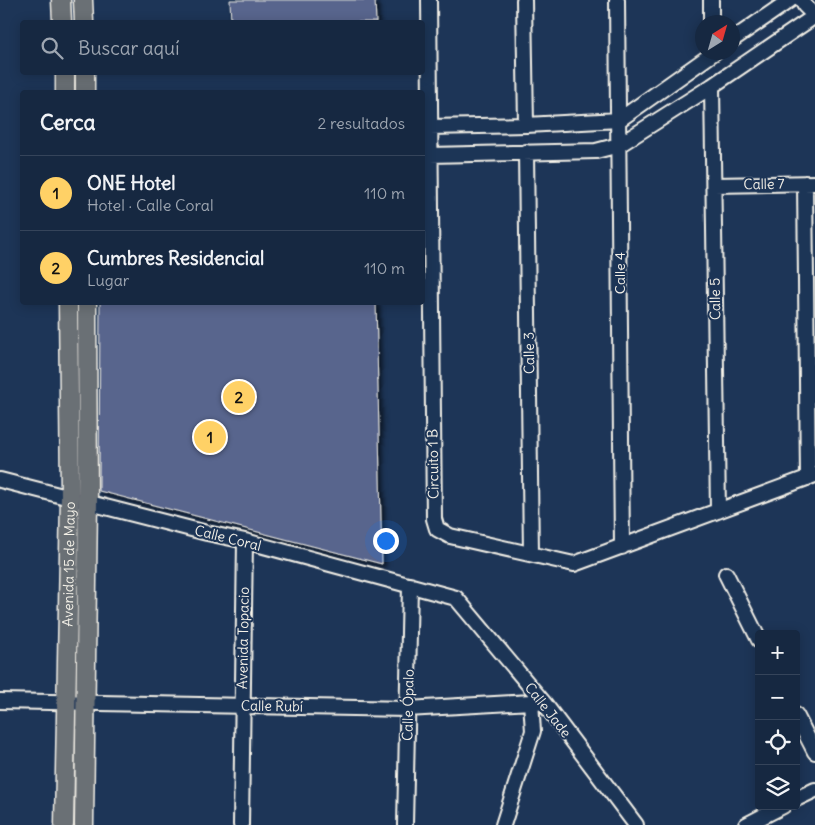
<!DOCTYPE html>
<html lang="es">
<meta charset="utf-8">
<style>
:root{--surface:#162841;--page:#23344c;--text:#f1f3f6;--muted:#9ea6b1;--line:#35445a;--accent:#ffd166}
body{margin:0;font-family:Delius,sans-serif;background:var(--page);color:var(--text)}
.controls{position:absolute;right:15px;bottom:15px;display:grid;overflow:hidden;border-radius:5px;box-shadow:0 2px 12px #0003}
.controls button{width:45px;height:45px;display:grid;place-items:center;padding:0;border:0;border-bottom:1px solid var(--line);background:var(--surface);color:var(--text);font:25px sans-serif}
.compass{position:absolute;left:695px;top:15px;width:45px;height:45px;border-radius:50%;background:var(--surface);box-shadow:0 2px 12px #0003;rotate:37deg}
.you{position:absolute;left:385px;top:540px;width:18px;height:18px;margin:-12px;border:4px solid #fff;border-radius:50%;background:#1a73e8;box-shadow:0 0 0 8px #1a73e833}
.badge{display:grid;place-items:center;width:32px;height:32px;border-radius:50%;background:var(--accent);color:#111;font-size:16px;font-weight:700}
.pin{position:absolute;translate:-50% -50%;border:2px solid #fff;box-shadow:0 1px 5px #0006}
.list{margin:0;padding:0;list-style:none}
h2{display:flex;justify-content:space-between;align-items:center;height:65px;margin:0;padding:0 20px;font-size:21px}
h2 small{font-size:16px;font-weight:400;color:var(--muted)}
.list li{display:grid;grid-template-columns:32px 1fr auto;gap:15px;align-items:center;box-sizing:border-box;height:75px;padding:0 20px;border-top:1px solid var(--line)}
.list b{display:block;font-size:19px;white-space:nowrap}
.list p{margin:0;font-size:16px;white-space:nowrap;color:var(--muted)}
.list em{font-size:16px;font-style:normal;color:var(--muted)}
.icon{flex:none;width:28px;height:28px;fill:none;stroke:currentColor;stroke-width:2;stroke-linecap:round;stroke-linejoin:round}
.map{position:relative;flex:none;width:815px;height:825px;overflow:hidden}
.search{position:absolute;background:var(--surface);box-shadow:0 2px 12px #0003;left:20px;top:20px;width:405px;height:55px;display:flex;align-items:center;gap:12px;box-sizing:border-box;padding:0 18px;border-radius:5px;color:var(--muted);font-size:19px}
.panel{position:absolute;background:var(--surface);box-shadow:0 2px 12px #0003;left:20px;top:90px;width:405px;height:215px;border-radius:5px}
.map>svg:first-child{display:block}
</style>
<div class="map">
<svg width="815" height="825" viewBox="0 0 815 825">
<defs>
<filter id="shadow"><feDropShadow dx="3.5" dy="3.5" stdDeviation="2.5" flood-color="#0009"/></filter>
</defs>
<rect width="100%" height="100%" fill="#1d3557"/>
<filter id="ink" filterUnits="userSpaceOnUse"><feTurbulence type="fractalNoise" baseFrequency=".02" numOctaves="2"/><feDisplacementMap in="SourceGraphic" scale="10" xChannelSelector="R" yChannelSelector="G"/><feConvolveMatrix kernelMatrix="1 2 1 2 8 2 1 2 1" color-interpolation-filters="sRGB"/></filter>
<g filter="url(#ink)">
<path fill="#58658d" stroke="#f4f1e8" filter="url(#shadow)" d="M 230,0 L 375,0 L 376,22 L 231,22 Z
M 100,302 L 376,302 L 382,564 L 99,491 Z"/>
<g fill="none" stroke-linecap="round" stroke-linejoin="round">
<g stroke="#f4f1e8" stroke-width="18">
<path id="minor" d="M 429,0 L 434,519 L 437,529 L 450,536 L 574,564 L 815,475
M 524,0 L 526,125
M 617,0 L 622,547
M 711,0 L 711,22
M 802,0 L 805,6 L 815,16
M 732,40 L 790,0
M 712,86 L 718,511
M 430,127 L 526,125 L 619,120 L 715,52
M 526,152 L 531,554
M 430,155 L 596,151 L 619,145 L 712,86 L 815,16
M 805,183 L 808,478
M 714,185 L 815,183
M 0,480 L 207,533 L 245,541 L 456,598 L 544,703 L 636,825
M 726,574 L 759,640
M 0,701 L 407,709 L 531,702 L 544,703
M 796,715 L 815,752
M 796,799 L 815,790
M 241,825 L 245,541
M 405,825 L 410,585
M 503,825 L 533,731 L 531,702
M 746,825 L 783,806"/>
</g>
<g stroke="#f4f1e8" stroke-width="21">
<g id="major">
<path d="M 61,0 L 62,22"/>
<path d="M 83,0 L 84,22"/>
<path d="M 65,72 L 65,92"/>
<path d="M 85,72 L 85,92"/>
<path id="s1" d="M 64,825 L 70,497 L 68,302"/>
<path d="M 84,825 L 88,502 L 87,302"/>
</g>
</g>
<use href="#minor" stroke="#1d3557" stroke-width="14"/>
<use href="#major" stroke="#6b6f75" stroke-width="18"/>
</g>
</g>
<g text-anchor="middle" stroke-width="4" stroke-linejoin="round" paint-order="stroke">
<g font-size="14" fill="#f4f1e8" stroke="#1d3557">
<text transform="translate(764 184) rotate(-1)" y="5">Calle 7</text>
<text transform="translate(620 273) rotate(-90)" y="5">Calle 4</text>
<text transform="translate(715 299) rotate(-91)" y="5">Calle 5</text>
<text transform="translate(529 353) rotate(-91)" y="5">Calle 3</text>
<text transform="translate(433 464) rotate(-91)" y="5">Circuito 1 B</text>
<text transform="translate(228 538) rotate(14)" y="5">Calle Coral</text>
<text dy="5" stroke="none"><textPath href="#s1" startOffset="261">Avenida 15 de Mayo</textPath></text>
<text transform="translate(243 638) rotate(-89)" y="5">Avenida Topacio</text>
<text transform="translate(408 705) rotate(-89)" y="5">Calle Ópalo</text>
<text transform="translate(272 706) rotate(1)" y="5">Calle Rubí</text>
<text transform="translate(548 710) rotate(52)" y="5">Calle Jade</text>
</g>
</g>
</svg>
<div class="controls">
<button>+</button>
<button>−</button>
<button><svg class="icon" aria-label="locate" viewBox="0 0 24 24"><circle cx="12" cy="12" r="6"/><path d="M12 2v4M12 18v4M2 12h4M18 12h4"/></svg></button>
<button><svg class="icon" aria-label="layers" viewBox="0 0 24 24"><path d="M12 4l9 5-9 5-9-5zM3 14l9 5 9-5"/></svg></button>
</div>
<svg class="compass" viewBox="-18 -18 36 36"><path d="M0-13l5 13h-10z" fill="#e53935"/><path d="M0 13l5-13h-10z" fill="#9ea6b1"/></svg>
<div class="you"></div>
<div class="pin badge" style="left:210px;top:437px">1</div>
<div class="pin badge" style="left:239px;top:397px">2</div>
<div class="search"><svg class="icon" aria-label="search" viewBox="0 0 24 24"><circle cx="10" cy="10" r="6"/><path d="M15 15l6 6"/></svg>Buscar aquí</div>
<section class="panel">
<h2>Cerca<small>2 resultados</small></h2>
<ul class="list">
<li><span class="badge">1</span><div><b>ONE Hotel</b><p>Hotel · Calle Coral</p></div><em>110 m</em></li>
<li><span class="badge">2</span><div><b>Cumbres Residencial</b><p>Lugar</p></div><em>110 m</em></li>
</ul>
</section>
</div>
